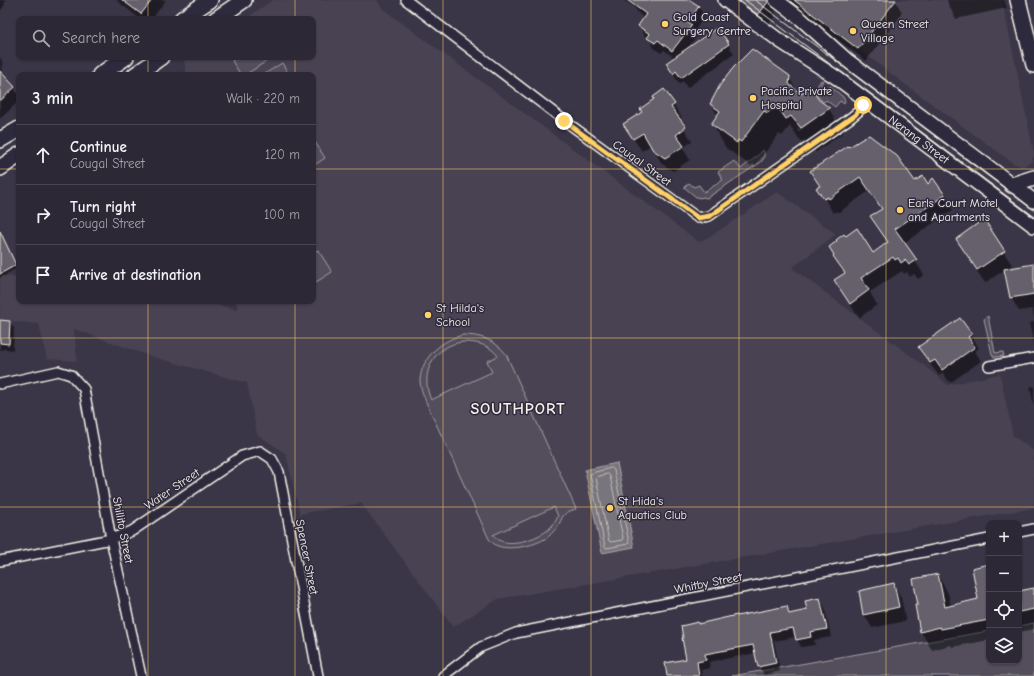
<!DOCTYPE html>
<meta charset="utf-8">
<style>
:root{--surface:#2c2835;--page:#383441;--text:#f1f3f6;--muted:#a6a6ad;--line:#484450}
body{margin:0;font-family:"Comic Neue",sans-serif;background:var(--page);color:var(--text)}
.controls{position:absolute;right:12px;bottom:12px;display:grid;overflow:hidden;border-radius:8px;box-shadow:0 1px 3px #0004}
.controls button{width:36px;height:36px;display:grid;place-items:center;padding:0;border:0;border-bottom:1px solid var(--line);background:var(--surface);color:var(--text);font:20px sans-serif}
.stop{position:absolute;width:12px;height:12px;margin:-9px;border:3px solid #ffd166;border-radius:50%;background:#fff}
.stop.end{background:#ffd166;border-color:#fff;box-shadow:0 1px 4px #0008}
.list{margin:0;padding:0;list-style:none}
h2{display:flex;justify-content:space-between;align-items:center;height:52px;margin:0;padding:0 16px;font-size:17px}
h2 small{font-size:13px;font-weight:400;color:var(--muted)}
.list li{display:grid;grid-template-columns:26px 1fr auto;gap:12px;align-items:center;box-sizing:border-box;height:60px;padding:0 16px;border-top:1px solid var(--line)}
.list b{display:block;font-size:15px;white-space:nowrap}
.list p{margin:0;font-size:13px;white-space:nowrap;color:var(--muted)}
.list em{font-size:13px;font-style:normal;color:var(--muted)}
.icon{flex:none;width:22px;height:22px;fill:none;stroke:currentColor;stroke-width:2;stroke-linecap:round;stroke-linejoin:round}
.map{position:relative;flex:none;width:1034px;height:676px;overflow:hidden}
.search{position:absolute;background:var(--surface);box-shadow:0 1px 3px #0004;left:16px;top:16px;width:300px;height:44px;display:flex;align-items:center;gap:10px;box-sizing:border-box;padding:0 14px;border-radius:8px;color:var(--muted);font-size:15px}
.panel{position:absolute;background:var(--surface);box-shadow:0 1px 3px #0004;left:16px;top:72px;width:300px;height:232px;border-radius:8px}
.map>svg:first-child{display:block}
</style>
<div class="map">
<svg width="1034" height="676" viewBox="0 0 1034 676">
<rect width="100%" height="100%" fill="#3b3647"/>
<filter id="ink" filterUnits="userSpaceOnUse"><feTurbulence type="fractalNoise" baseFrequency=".025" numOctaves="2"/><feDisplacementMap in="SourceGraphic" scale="8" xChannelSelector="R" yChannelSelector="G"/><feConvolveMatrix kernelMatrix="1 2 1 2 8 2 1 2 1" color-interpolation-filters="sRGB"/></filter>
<g filter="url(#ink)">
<path fill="#484352" d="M 273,0 L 377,0 L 383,9 L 699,242 L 714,234 L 777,192 L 836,234 L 792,268 L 922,364 L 948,385 L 1000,374 L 1013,436 L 1034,451 L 1034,508 L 498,599 L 453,627 L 361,503 L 300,514 L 286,454 L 257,434 L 247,383 L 150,356 L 74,329 L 77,361 L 47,359 L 39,324 L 0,320 L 0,276 L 19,277 L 19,301 L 199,301 L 238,310 L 236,301 L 313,301 L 313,75 L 187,75 L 184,61 L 190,57 L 313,57 L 313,19 L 245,19 Z
M 794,0 L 1002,0 L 1034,153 L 1034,156 L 1031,162 L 1022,167 L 1013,163 L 902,82 Z"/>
<path fill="#534e5c" stroke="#a4a0a2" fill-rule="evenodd" d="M 238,57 L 273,57 L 245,75 L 241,75 L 232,61 Z
M 282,63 L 289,75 L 263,75 Z
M 821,80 L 823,81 L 821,84 L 828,89 L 830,86 L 843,97 L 845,101 L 844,104 L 840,101 L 835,107 L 826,100 L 824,102 L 821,100 L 815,92 L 817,89 L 818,85 Z
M 315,142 L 325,158 L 313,166 L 313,143 Z
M 763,150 L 764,152 L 764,158 L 761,162 L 707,198 L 702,197 L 701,198 L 696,197 L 684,187 L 689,183 L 694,187 L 699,185 L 704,192 L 723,180 L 718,172 L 734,161 L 741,169 C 748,162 757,158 763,150 Z
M 318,250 L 332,272 L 313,284 L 313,253 Z
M 988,316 L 995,353 L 1003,352 L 1004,356 L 994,357 L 992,354 L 984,319 Z
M 463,335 C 480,335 495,340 506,354 L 576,509 C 573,510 568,511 565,514 C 562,516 561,521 559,524 C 556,529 552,533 549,536 C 538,545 512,551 498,546 C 494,545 492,542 489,539 L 427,404 C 424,397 420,388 420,380 C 422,356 442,340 463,335 ZM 463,342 C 477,342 490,345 498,356 L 487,361 L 492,372 L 431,400 C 419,373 434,345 463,342 ZM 554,507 L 558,516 C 556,521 553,525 549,529 C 539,538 514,546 501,541 C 498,540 496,537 493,535 Z
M 1034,623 L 1034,676 L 732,676 L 989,631 L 989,661 L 1019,661 L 1019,626 Z"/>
<path fill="#78747b" stroke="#aaa6a7" d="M 617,463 L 634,547 L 602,553 L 585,470 Z"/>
<path fill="#0007" fill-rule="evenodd" d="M 0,0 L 7,0 L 4,3 L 5,5 L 0,11 Z
M 116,0 L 166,0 L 152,19 L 140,19 Z
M 624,0 L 689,0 L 699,7 L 704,17 L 694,32 L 697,36 L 687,49 L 728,44 L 734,54 L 687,88 L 683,81 L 679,84 L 667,64 L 675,58 L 664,50 L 661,53 L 654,48 L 649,39 L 645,36 L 639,26 L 644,18 L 638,13 L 635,8 Z
M 723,0 L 895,0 L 902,12 L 899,18 L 866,61 L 786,1 L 777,8 L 775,12 L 775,16 L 766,27 Z
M 947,0 L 1004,0 L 1007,8 L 956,19 L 949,6 Z
M 0,57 L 2,61 L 3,75 L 14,88 L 19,96 L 19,101 L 0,119 Z
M 789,77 L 798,93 L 801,95 L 809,95 L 829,109 L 843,133 L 816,152 L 805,140 L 801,142 L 790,126 L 782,136 L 779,134 L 755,166 L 753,164 L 751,166 L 726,148 L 712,124 L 718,116 L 711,104 ZM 815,117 L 818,117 L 798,132 L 797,130 Z
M 664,90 L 682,118 L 679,120 L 692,141 L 683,148 L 690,160 L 673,171 L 662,164 L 651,145 L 642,151 L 632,137 L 643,113 Z
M 811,171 L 915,183 L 928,186 L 945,195 L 953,210 L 904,243 L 924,275 L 918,279 L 914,274 L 910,277 L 907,272 L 904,274 L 902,271 L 870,292 L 877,305 L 859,318 L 835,281 L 844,274 L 834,257 L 873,254 L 888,244 L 871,216 L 882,210 L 869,191 L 838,213 L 837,211 L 833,213 L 818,188 L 820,187 Z
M 983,220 L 1012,265 L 985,283 L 965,253 L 957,239 Z
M 4,241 L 17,268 L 0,278 L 0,244 Z
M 1034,265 L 1034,318 L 1032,309 L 1019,311 L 1011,298 L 1005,270 Z
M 960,319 L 971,335 L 979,348 L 975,351 L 981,361 L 950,383 L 943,373 L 939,376 L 927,360 L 919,347 Z
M 0,321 L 10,322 L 14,328 L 13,350 L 5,349 L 0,350 Z
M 1034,322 L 1034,345 L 1029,323 Z
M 1034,386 L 1034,406 L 1030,387 Z
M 989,565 L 989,640 L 952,647 L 951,645 L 932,650 L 921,632 L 916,606 L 919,606 L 938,575 L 948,593 L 951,606 L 979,600 Z
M 894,584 L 901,598 L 906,621 L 872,628 L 864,614 Z
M 1034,589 L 1034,629 L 1019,632 L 1019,592 Z
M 820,599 L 825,608 L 831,637 L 814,640 L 815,645 L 801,647 L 796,637 L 774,641 L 780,671 L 764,675 L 759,666 L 756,653 L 709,662 L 710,668 L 701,670 L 702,676 L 668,676 L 687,660 L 698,625 L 786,607 L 791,614 L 808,611 Z"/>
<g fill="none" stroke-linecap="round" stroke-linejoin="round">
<path stroke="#c2bfbc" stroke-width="1" d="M 612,468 L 614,470 L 629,542 L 628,544 L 607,548 L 605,547 L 590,474 L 592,473 Z
M 608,474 L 610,476 L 623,538 L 622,540 L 611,542 L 609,541 L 596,478 L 597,477 Z"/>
</g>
<path fill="#65616c" stroke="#f4f1e8" d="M 122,0 L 152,0 L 141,14 Z
M 627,0 L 690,0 L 699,6 L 688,23 L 692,25 L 672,51 L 658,40 L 655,43 L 647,38 L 650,34 L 638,26 L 646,14 Z
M 738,0 L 768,0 L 768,2 L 758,15 Z
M 794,0 L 896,0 L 858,49 Z
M 718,27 L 729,44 L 681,78 L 676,71 L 673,74 L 666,63 Z
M 752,49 L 790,76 L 789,84 L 801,94 L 807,90 L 810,94 L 813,91 L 819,100 L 830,108 L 801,128 L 791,116 L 786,119 L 775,103 L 768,113 L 764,111 L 741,142 L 738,140 L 737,143 L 711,124 L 720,111 L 710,104 L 720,85 L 734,67 Z
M 0,71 L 15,87 L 0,101 Z
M 664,89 L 675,104 L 671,107 L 686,127 L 676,135 L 684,146 L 665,158 L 653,150 L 643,133 L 633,139 L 623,124 L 642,112 L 640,109 L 654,99 L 653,97 Z
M 869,135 L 897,156 L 915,181 L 923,176 L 928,184 L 933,178 L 945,195 L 895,229 L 917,260 L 909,265 L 905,260 L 901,263 L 898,258 L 895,260 L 893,257 L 861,278 L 869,290 L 850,304 L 834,280 L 845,273 L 833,256 L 834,255 L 829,247 L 837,241 L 836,240 L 844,234 L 846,236 L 857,228 L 873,253 L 888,242 L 870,216 L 882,209 L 860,177 L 829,199 L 828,197 L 824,199 L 816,188 L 820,186 L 810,171 L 848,146 L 849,147 Z
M 984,219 L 1005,251 L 977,270 L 956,239 Z
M 0,231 L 16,265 L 0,274 Z
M 1034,264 L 1034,294 L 1010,298 L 1004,269 Z
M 960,318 L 972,334 L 968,337 L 975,347 L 942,370 L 935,360 L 930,363 L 918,347 Z
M 0,320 L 10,321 L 9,344 L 0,343 Z
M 989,564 L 989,620 L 941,629 L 940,627 L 920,632 L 915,605 L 918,605 L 913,579 L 938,574 L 945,607 L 978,599 L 972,568 Z
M 894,583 L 899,607 L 863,615 L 859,591 Z
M 1034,588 L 1034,609 L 1019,612 L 1019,591 Z
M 820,598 L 827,629 L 810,632 L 811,637 L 796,640 L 793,628 L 770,632 L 776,663 L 758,667 L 753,645 L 705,654 L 706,660 L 697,662 L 699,676 L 667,676 L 665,663 L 686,659 L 682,638 L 683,638 L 681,626 L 698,622 L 698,624 L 737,615 L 737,616 L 787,606 L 789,614 L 807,610 L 805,601 Z"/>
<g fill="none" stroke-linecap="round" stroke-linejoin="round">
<g stroke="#f4f1e8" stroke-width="12">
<path id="street" d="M 406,0 L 565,121 L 698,218 L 709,216 L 849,119 L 859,111 L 867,100
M 989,366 L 1034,358
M 0,384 L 58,371 L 71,375 L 84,389 L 111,539 L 141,676
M 1019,532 L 1034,529
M 0,561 L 111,539 L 132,531 L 242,456 L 260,451 L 272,459 L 279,472 L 318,676
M 443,676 L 481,647 L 516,633 L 989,539"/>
</g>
<g stroke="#f4f1e8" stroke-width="16">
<g id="secondary">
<path id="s1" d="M 725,0 L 780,41 L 837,78 L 1034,226"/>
<path d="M 776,0 L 801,19 L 848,61 L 1034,201"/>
</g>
</g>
<g stroke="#f4f1e8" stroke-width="18">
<path id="primary" d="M 1018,0 L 1034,65
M 182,19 L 210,0
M 216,19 L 244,0
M 100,75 L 126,57
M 135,75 L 161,57
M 0,140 L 19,129
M 0,168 L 19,155
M 1012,185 L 1034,178"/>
</g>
<use href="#street" stroke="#2f2a3d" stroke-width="9"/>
<use href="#secondary" stroke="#2f2a3d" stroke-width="13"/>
<use href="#primary" stroke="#2f2a3d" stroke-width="15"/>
<path stroke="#f4f1e8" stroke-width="1" d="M 745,0 L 1034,218
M 755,0 L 1034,210"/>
</g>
</g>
<g fill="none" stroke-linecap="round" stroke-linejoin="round" filter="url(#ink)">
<path stroke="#ffd166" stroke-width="5" d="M 564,121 L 698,218 L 710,216 L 855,115 L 863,105"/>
</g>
<path fill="none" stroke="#ffd166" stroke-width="1" stroke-opacity="0.55" d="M 148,0 L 148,19M 295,0 L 295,19M 443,0 L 443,676M 591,0 L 591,676M 739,0 L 739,676M 886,0 L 886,676M 148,57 L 148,75M 295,57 L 295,75M 0,169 L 19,169M 313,169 L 1034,169M 148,301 L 148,676M 295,301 L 295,676M 0,338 L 1034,338M 0,507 L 1034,507"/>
<g fill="#ffd166" stroke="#2f2a3d" stroke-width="1.5">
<circle cx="665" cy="24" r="4"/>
<circle cx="853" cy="31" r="4"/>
<circle cx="753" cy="98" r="4"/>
<circle cx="900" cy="210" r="4"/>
<circle cx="428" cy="315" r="4"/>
<circle cx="610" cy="508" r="4"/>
</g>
<g text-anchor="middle" stroke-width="3" stroke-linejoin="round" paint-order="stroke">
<g font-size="12" fill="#f4f1e8" stroke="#2f2a3d" text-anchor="start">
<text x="673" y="21">Gold Coast<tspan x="673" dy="14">Surgery Centre</tspan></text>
<text x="861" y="28">Queen Street<tspan x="861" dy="14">Village</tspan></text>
<text x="761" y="95">Pacific Private<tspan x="761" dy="14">Hospital</tspan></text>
<text x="908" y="207">Earls Court Motel<tspan x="908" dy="14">and Apartments</tspan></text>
<text x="436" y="312">St Hilda's<tspan x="436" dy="14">School</tspan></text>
<text x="618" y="505">St Hida's<tspan x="618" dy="14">Aquatics Club</tspan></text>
</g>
<g font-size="12" fill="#f4f1e8" stroke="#2f2a3d">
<text dy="4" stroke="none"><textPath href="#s1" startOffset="239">Nerang Street</textPath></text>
<text transform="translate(642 163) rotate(36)" y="4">Cougal Street</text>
<text transform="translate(172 489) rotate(-34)" y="4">Water Street</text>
<text transform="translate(123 530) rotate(79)" y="4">Shillito Street</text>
<text transform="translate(307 557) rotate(79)" y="4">Spencer Street</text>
<text transform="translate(708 583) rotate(-11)" y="4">Whitby Street</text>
</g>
<g font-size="16" font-weight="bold" letter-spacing="1" fill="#f4f1e8" stroke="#2f2a3d">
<text x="518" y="414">SOUTHPORT</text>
</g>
</g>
</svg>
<div class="controls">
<button>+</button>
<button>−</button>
<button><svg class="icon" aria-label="locate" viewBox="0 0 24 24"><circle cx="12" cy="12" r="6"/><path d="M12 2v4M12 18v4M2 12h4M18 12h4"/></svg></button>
<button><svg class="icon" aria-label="layers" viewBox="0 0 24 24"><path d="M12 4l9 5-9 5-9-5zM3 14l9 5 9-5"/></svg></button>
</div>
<div class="stop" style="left:863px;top:105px"></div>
<div class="stop end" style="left:564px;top:121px"></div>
<div class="search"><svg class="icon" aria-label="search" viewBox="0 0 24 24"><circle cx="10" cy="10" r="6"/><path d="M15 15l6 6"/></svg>Search here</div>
<section class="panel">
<h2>3 min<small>Walk · 220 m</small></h2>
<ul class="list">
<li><svg class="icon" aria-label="ahead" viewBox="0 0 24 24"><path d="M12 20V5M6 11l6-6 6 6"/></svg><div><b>Continue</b><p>Cougal Street</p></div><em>120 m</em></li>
<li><svg class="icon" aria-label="right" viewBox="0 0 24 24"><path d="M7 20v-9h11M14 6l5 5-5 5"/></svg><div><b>Turn right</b><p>Cougal Street</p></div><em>100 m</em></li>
<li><svg class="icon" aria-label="arrive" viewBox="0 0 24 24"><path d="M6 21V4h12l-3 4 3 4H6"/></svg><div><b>Arrive at destination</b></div></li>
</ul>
</section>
</div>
